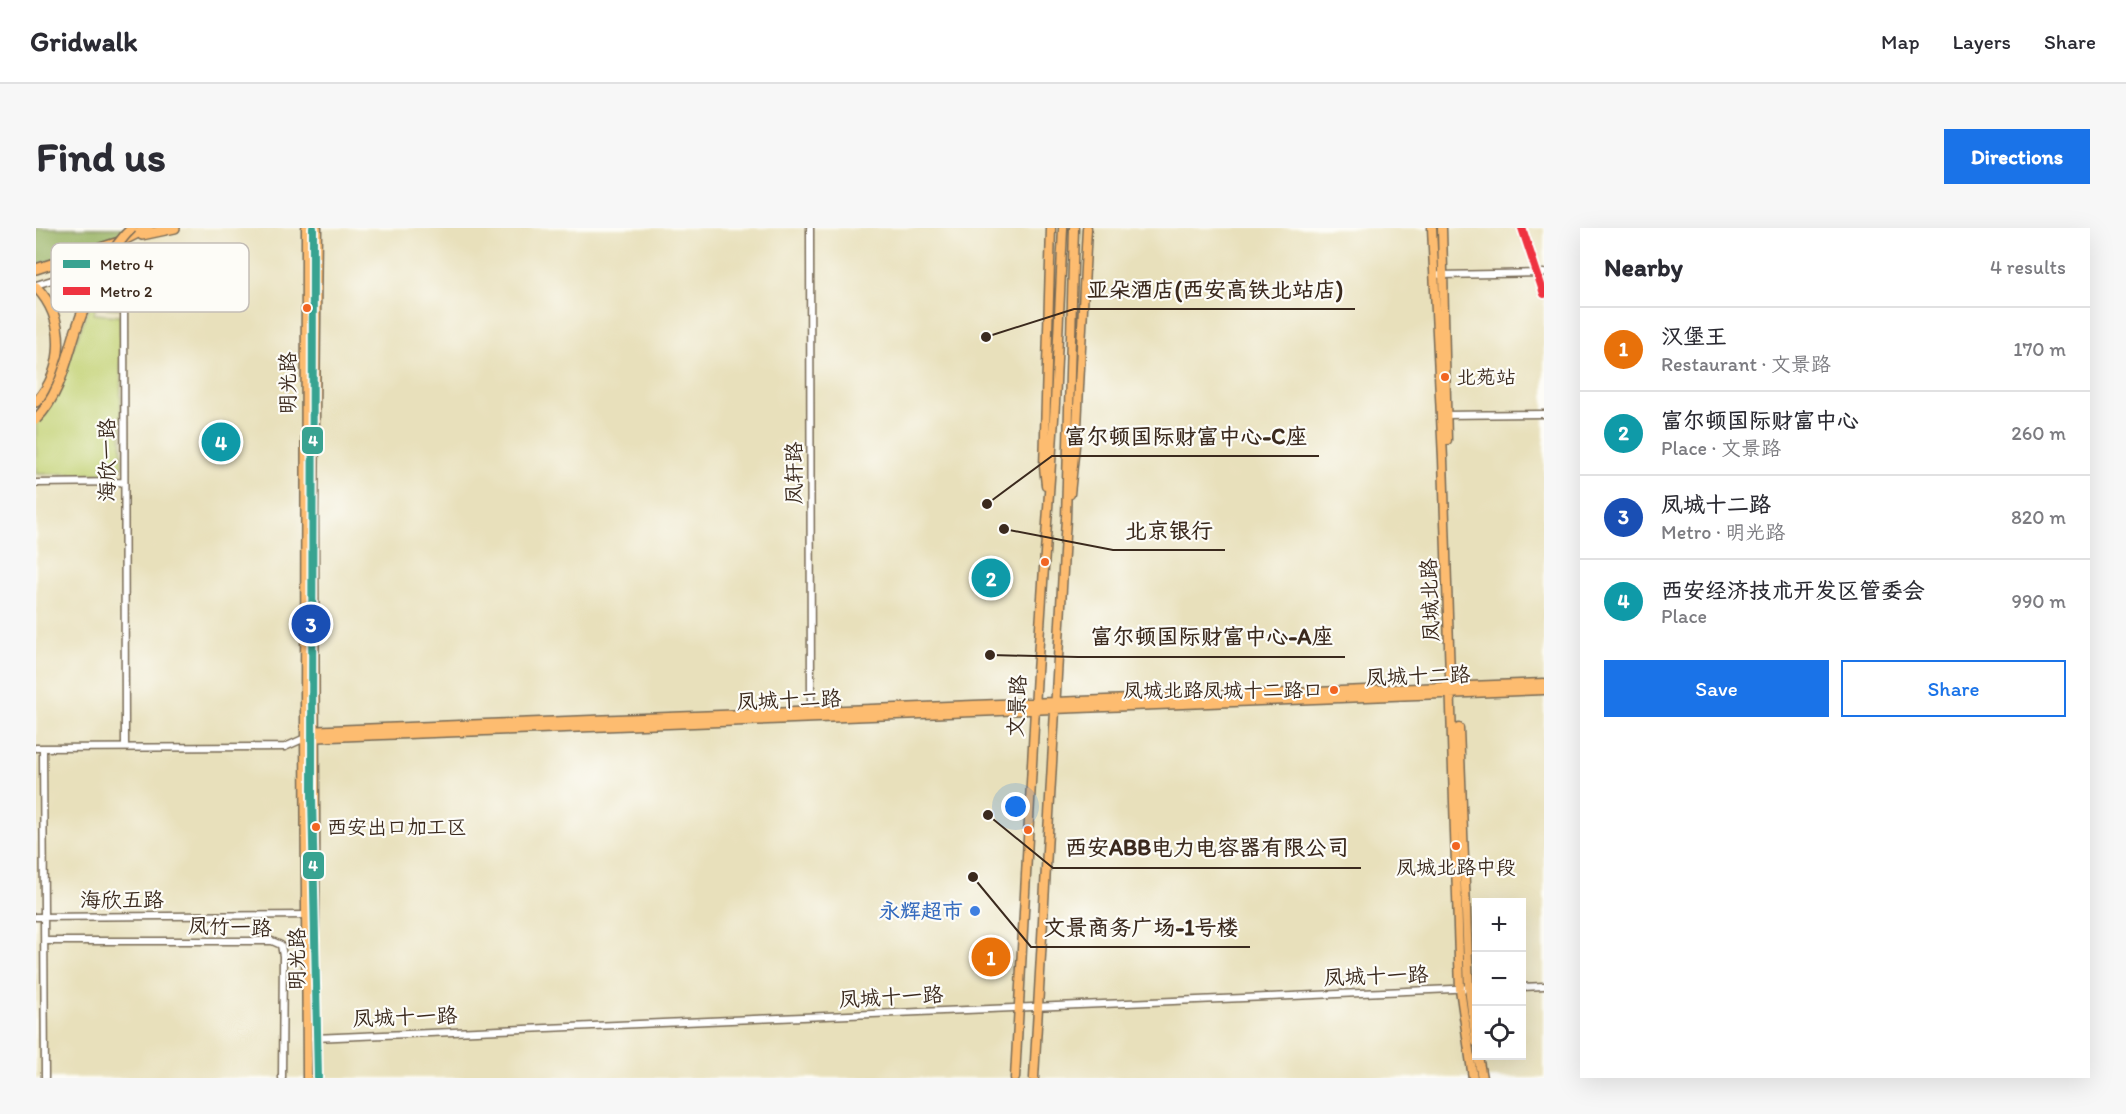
<!DOCTYPE html>
<meta charset="utf-8">
<style>
:root{--surface:#fff;--page:#f7f7f7;--text:#2b2b33;--muted:#7c7c81;--line:#e1e1e2;--accent:#1a73e8}
body{margin:0;font-family:Itim,"LXGW WenKai TC",sans-serif;background:var(--page);color:var(--text)}
.controls{position:absolute;right:18px;bottom:18px;display:grid;overflow:hidden;border-radius:0px;box-shadow:0 6px 24px #0002}
.controls button{width:54px;height:54px;display:grid;place-items:center;padding:0;border:0;border-bottom:2px solid var(--line);background:var(--surface);color:var(--text);font:30px sans-serif}
.you{position:absolute;left:980px;top:579px;width:21px;height:21px;margin:-15px;border:4px solid #fff;border-radius:50%;background:#1a73e8;box-shadow:0 0 0 9px #1a73e833}
.badge{display:grid;place-items:center;width:39px;height:39px;border-radius:50%;background:var(--accent);color:#fff;font-size:20px;font-weight:700}
.pin{position:absolute;translate:-50% -50%;border:3px solid #fff;box-shadow:0 2px 6px #0006}
.list{margin:0;padding:0;list-style:none}
h2{display:flex;justify-content:space-between;align-items:center;height:78px;margin:0;padding:0 24px;font-size:26px}
h2 small{font-size:20px;font-weight:400;color:var(--muted)}
.list li{display:grid;grid-template-columns:39px 1fr auto;gap:18px;align-items:center;box-sizing:border-box;height:84px;padding:0 24px;border-top:2px solid var(--line)}
.list b{display:block;font-size:22px;white-space:nowrap}
.list p{margin:0;font-size:20px;white-space:nowrap;color:var(--muted)}
.list em{font-size:20px;font-style:normal;color:var(--muted)}
.actions{display:flex;gap:12px;padding:18px 24px}
.actions a{flex:1;padding:14px 0;border:2px solid var(--accent);border-radius:0px;text-align:center;font-size:21px;color:var(--accent)}
.actions .main{background:var(--accent);color:#fff}
.icon{flex:none;width:33px;height:33px;fill:none;stroke:currentColor;stroke-width:2;stroke-linecap:round;stroke-linejoin:round}
.map{position:relative;flex:none;width:1508px;height:850px;overflow:hidden;border-radius:0px}
header{display:flex;align-items:center;gap:36px;box-sizing:border-box;height:84px;padding:0 30px;background:var(--surface);border-bottom:2px solid var(--line)}
header strong{font-size:28px}
nav{display:flex;gap:33px;margin-inline-start:auto;font-size:21px}
.intro{display:flex;align-items:center;justify-content:space-between;box-sizing:border-box;height:144px;padding:0 36px}
h1{margin:0;font-size:42px}
.button{padding:15px 27px;border-radius:0px;background:var(--accent);color:#fff;font-size:21px;font-weight:700}
main{display:flex;gap:36px;padding:0 36px}
aside{flex:1;background:var(--surface);border-radius:0px;box-shadow:0 6px 24px #0002}
.map>svg:first-child{display:block}
</style>
<header>
<strong>Gridwalk</strong>
<nav><a>Map</a><a>Layers</a><a>Share</a></nav>
</header>
<div class="intro"><h1>Find us</h1><a class="button">Directions</a></div>
<main>
<div class="map">
<svg width="1508" height="850" viewBox="0 0 1508 850">
<rect width="100%" height="100%" fill="#fdfcf7"/>
<filter id="ink" filterUnits="userSpaceOnUse"><feTurbulence type="fractalNoise" baseFrequency=".0167" numOctaves="2"/><feDisplacementMap in="SourceGraphic" scale="12" xChannelSelector="R" yChannelSelector="G"/><feConvolveMatrix kernelMatrix="1 2 1 2 8 2 1 2 1" color-interpolation-filters="sRGB"/></filter>
<filter id="wash" filterUnits="userSpaceOnUse"><feTurbulence type="fractalNoise" baseFrequency=".008" numOctaves="4" result="noise"/><feDisplacementMap in="SourceGraphic" scale="24" xChannelSelector="R" yChannelSelector="G"/><feGaussianBlur stdDeviation="1.35" result="paint"/><feColorMatrix in="noise" values="0 0 0 0 0 0 0 0 0 0 0 0 0 0 0 0 0 1.4 0 .05"/><feComposite in="paint" operator="in"/></filter>
<g filter="url(#wash)">
<rect width="100%" height="100%" fill="#e8e0bb"/>
<path fill="#c2d173" stroke="#7e7e48" stroke-width="1.5" d="M 83,36 L 83,71 L 58,71 L 59,76 L 83,77 L 83,80 L 59,80 L 58,86 L 84,88 L 86,241 L 81,241 L 80,246 L 0,246 L 0,190 L 33,130 L 58,67 L 64,67 L 64,56 L 70,39 L 71,65 L 77,66 L 77,37 Z"/>
<path fill="#99b365" stroke="#6a6e42" stroke-width="1.5" d="M 0,0 L 93,0 L 80,14 L 0,37 Z"/>
</g>
<g filter="url(#ink)">
<g fill="none" stroke-linecap="round" stroke-linejoin="round">
<g stroke="#786a55" stroke-width="9">
<path id="minor" d="M 774,0 L 775,486
M 1404,47 L 1508,45
M 0,57 L 48,42 L 86,34 L 88,46 L 89,519
M 1408,187 L 1508,186
M 0,255 L 88,254
M 0,520 L 249,519 L 269,510
M 7,520 L 9,850
M 0,689 L 273,687
M 9,713 L 236,713 L 245,717 L 247,728 L 246,850
M 1486,759 L 1508,758
M 278,810 L 1440,760"/>
</g>
<g stroke="#786a55" stroke-width="11">
<path id="major" d="M 270,0 L 269,503 L 271,850
M 1396,0 L 1407,231 L 1424,761 L 1437,850
M 1406,0 L 1411,212
M 1010,257 L 1008,239 L 1015,0
M 1034,266 L 1041,199 L 1051,0
M 1423,500 L 1433,760 L 1440,814
M 269,503 L 1508,455
M 269,510 L 1508,462
M 1442,828 L 1446,850
M 280,850 L 278,286 L 281,0
M 979,850 L 1001,444 L 1019,176 L 1027,0
M 998,850 L 1030,290 L 1038,0"/>
</g>
<g stroke="#786a55" stroke-width="12">
<path id="highway" d="M 106,7 L 139,0
M 0,41 L 86,13 L 112,0
M 0,59 C 31,91 29,142 0,174"/>
</g>
<use href="#minor" stroke="#fff" stroke-width="6"/>
<use href="#major" stroke="#fdbc70" stroke-width="8"/>
<use href="#highway" stroke="#fdbc70" stroke-width="9"/>
<g stroke="#786a55" stroke-width="12" stroke-linecap="butt">
<path id="highway-bridge" d="M 0,191 C 24,167 30,133 40,102 C 50,72 73,21 96,0"/>
</g>
<use href="#highway-bridge" stroke="#fdbc70" stroke-width="9"/>
<g stroke="#fdfcf7" stroke-width="12">
<path id="metro-1" d="M 277,0 L 276,568 L 282,850"/>
</g>
<g stroke="#fdfcf7" stroke-width="12">
<path id="metro-2" d="M 1486,0 L 1508,66"/>
</g>
<use href="#metro-1" stroke="#39a391" stroke-width="8"/>
<use href="#metro-2" stroke="#ef3340" stroke-width="8"/>
</g>
</g>
<g fill="#f26522" stroke="#fdfcf7" stroke-width="2">
<circle cx="271" cy="80" r="5"/>
<circle cx="1409" cy="149" r="5"/>
<circle cx="1009" cy="334" r="5"/>
<circle cx="1298" cy="462" r="5"/>
<circle cx="280" cy="599" r="5"/>
<circle cx="992" cy="602" r="5"/>
<circle cx="1420" cy="618" r="5"/>
</g>
<circle fill="#3f7fe0" stroke="#fdfcf7" stroke-width="2" cx="939" cy="683" r="6"/>
<g text-anchor="middle" stroke-width="4.5" stroke-linejoin="round" paint-order="stroke">
<g font-size="20" fill="#3b2a1e" stroke="#fdfcf7" text-anchor="start">
<text x="1420" y="156">北苑站</text>
<text x="1287" y="469" text-anchor="end">凤城北路凤城十二路口</text>
<text x="291" y="606">西安出口加工区</text>
<text x="1420" y="646" text-anchor="middle">凤城北路中段</text>
</g>
<g font-size="21" fill="#3b2a1e" stroke="#fdfcf7">
<text transform="translate(252 155) rotate(-90)" y="7">明光路</text>
<text transform="translate(71 232) rotate(-90)" y="7">海欣一路</text>
<text transform="translate(758 245) rotate(-90)" y="7">凤轩路</text>
<text transform="translate(1394 372) rotate(-92)" y="7">凤城北路</text>
<text transform="translate(1382 448) rotate(-2)" y="7">凤城十二路</text>
<text transform="translate(753 472) rotate(-2)" y="7">凤城十二路</text>
<text transform="translate(981 478) rotate(-87)" y="7">文景路</text>
<text x="86" y="679">海欣五路</text>
<text transform="translate(194 699) rotate(2)" y="7">凤竹一路</text>
<text transform="translate(261 731) rotate(-90)" y="7">明光路</text>
<text transform="translate(1340 748) rotate(-2)" y="7">凤城十一路</text>
<text transform="translate(855 769) rotate(-3)" y="7">凤城十一路</text>
<text transform="translate(369 789) rotate(-2)" y="7">凤城十一路</text>
</g>
<g font-size="21" font-weight="bold" fill="#366cbe" stroke="#fdfcf7" text-anchor="end">
<text x="927" y="690">永辉超市</text>
</g>
</g>
<rect x="15" y="15" width="198" height="69" rx="9" fill="#fdfcf7" stroke="#c3bdb6" stroke-width="1.5"/>
<rect x="27" y="32" width="27" height="8" fill="#39a391"/>
<rect x="27" y="59" width="27" height="8" fill="#ef3340"/>
<g font-size="16" fill="#3b2a1e">
<text x="64" y="42">Metro 4</text>
<text x="64" y="69">Metro 2</text>
</g>
<path fill="none" stroke="#3b2a1e" stroke-width="2" d="M950 109L1038 81H1319M951 276L1016 228H1283M968 301L1077 322H1189M954 427L1042 429H1309M952 587L1017 640H1325M937 649L995 719H1214"/>
<g fill="#3b2a1e" stroke="#fdfcf7" stroke-width="2">
<circle cx="950" cy="109" r="6"/>
<circle cx="951" cy="276" r="6"/>
<circle cx="968" cy="301" r="6"/>
<circle cx="954" cy="427" r="6"/>
<circle cx="952" cy="587" r="6"/>
<circle cx="937" cy="649" r="6"/>
</g>
<g font-size="22" text-anchor="middle" font-weight="bold" fill="#3b2a1e" stroke="#fdfcf7" stroke-width="4.5" stroke-linejoin="round" paint-order="stroke">
<text x="1179" y="69">亚朵酒店(西安高铁北站店)</text>
<text x="1150" y="216">富尔顿国际财富中心-C座</text>
<text x="1133" y="310">北京银行</text>
<text x="1176" y="416">富尔顿国际财富中心-A座</text>
<text x="1171" y="627">西安ABB电力电容器有限公司</text>
<text x="1105" y="707">文景商务广场-1号楼</text>
</g>
<g stroke="#fdfcf7" stroke-width="2">
<rect x="265" y="198" width="23" height="29" rx="6" fill="#39a391"/>
<rect x="266" y="623" width="23" height="29" rx="6" fill="#39a391"/>
</g>
<g font-size="16" text-anchor="middle" font-weight="bold" fill="#fff">
<text x="277" y="218">4</text>
<text x="277" y="643">4</text>
</g>
</svg>
<div class="controls">
<button>+</button>
<button>−</button>
<button><svg class="icon" aria-label="locate" viewBox="0 0 24 24"><circle cx="12" cy="12" r="6"/><path d="M12 2v4M12 18v4M2 12h4M18 12h4"/></svg></button>
</div>
<div class="you"></div>
<div class="pin badge" style="left:955px;top:729px;background:#e8710a">1</div>
<div class="pin badge" style="left:955px;top:350px;background:#0f9aa8">2</div>
<div class="pin badge" style="left:275px;top:396px;background:#1a4fb4">3</div>
<div class="pin badge" style="left:185px;top:214px;background:#0f9aa8">4</div>
</div>
<aside>
<h2>Nearby<small>4 results</small></h2>
<ul class="list">
<li><span class="badge" style="background:#e8710a">1</span><div><b>汉堡王</b><p>Restaurant · 文景路</p></div><em>170 m</em></li>
<li><span class="badge" style="background:#0f9aa8">2</span><div><b>富尔顿国际财富中心</b><p>Place · 文景路</p></div><em>260 m</em></li>
<li><span class="badge" style="background:#1a4fb4">3</span><div><b>凤城十二路</b><p>Metro · 明光路</p></div><em>820 m</em></li>
<li><span class="badge" style="background:#0f9aa8">4</span><div><b>西安经济技术开发区管委会</b><p>Place</p></div><em>990 m</em></li>
</ul>
<div class="actions"><a class="main">Save</a><a>Share</a></div>
</aside>
</main>
